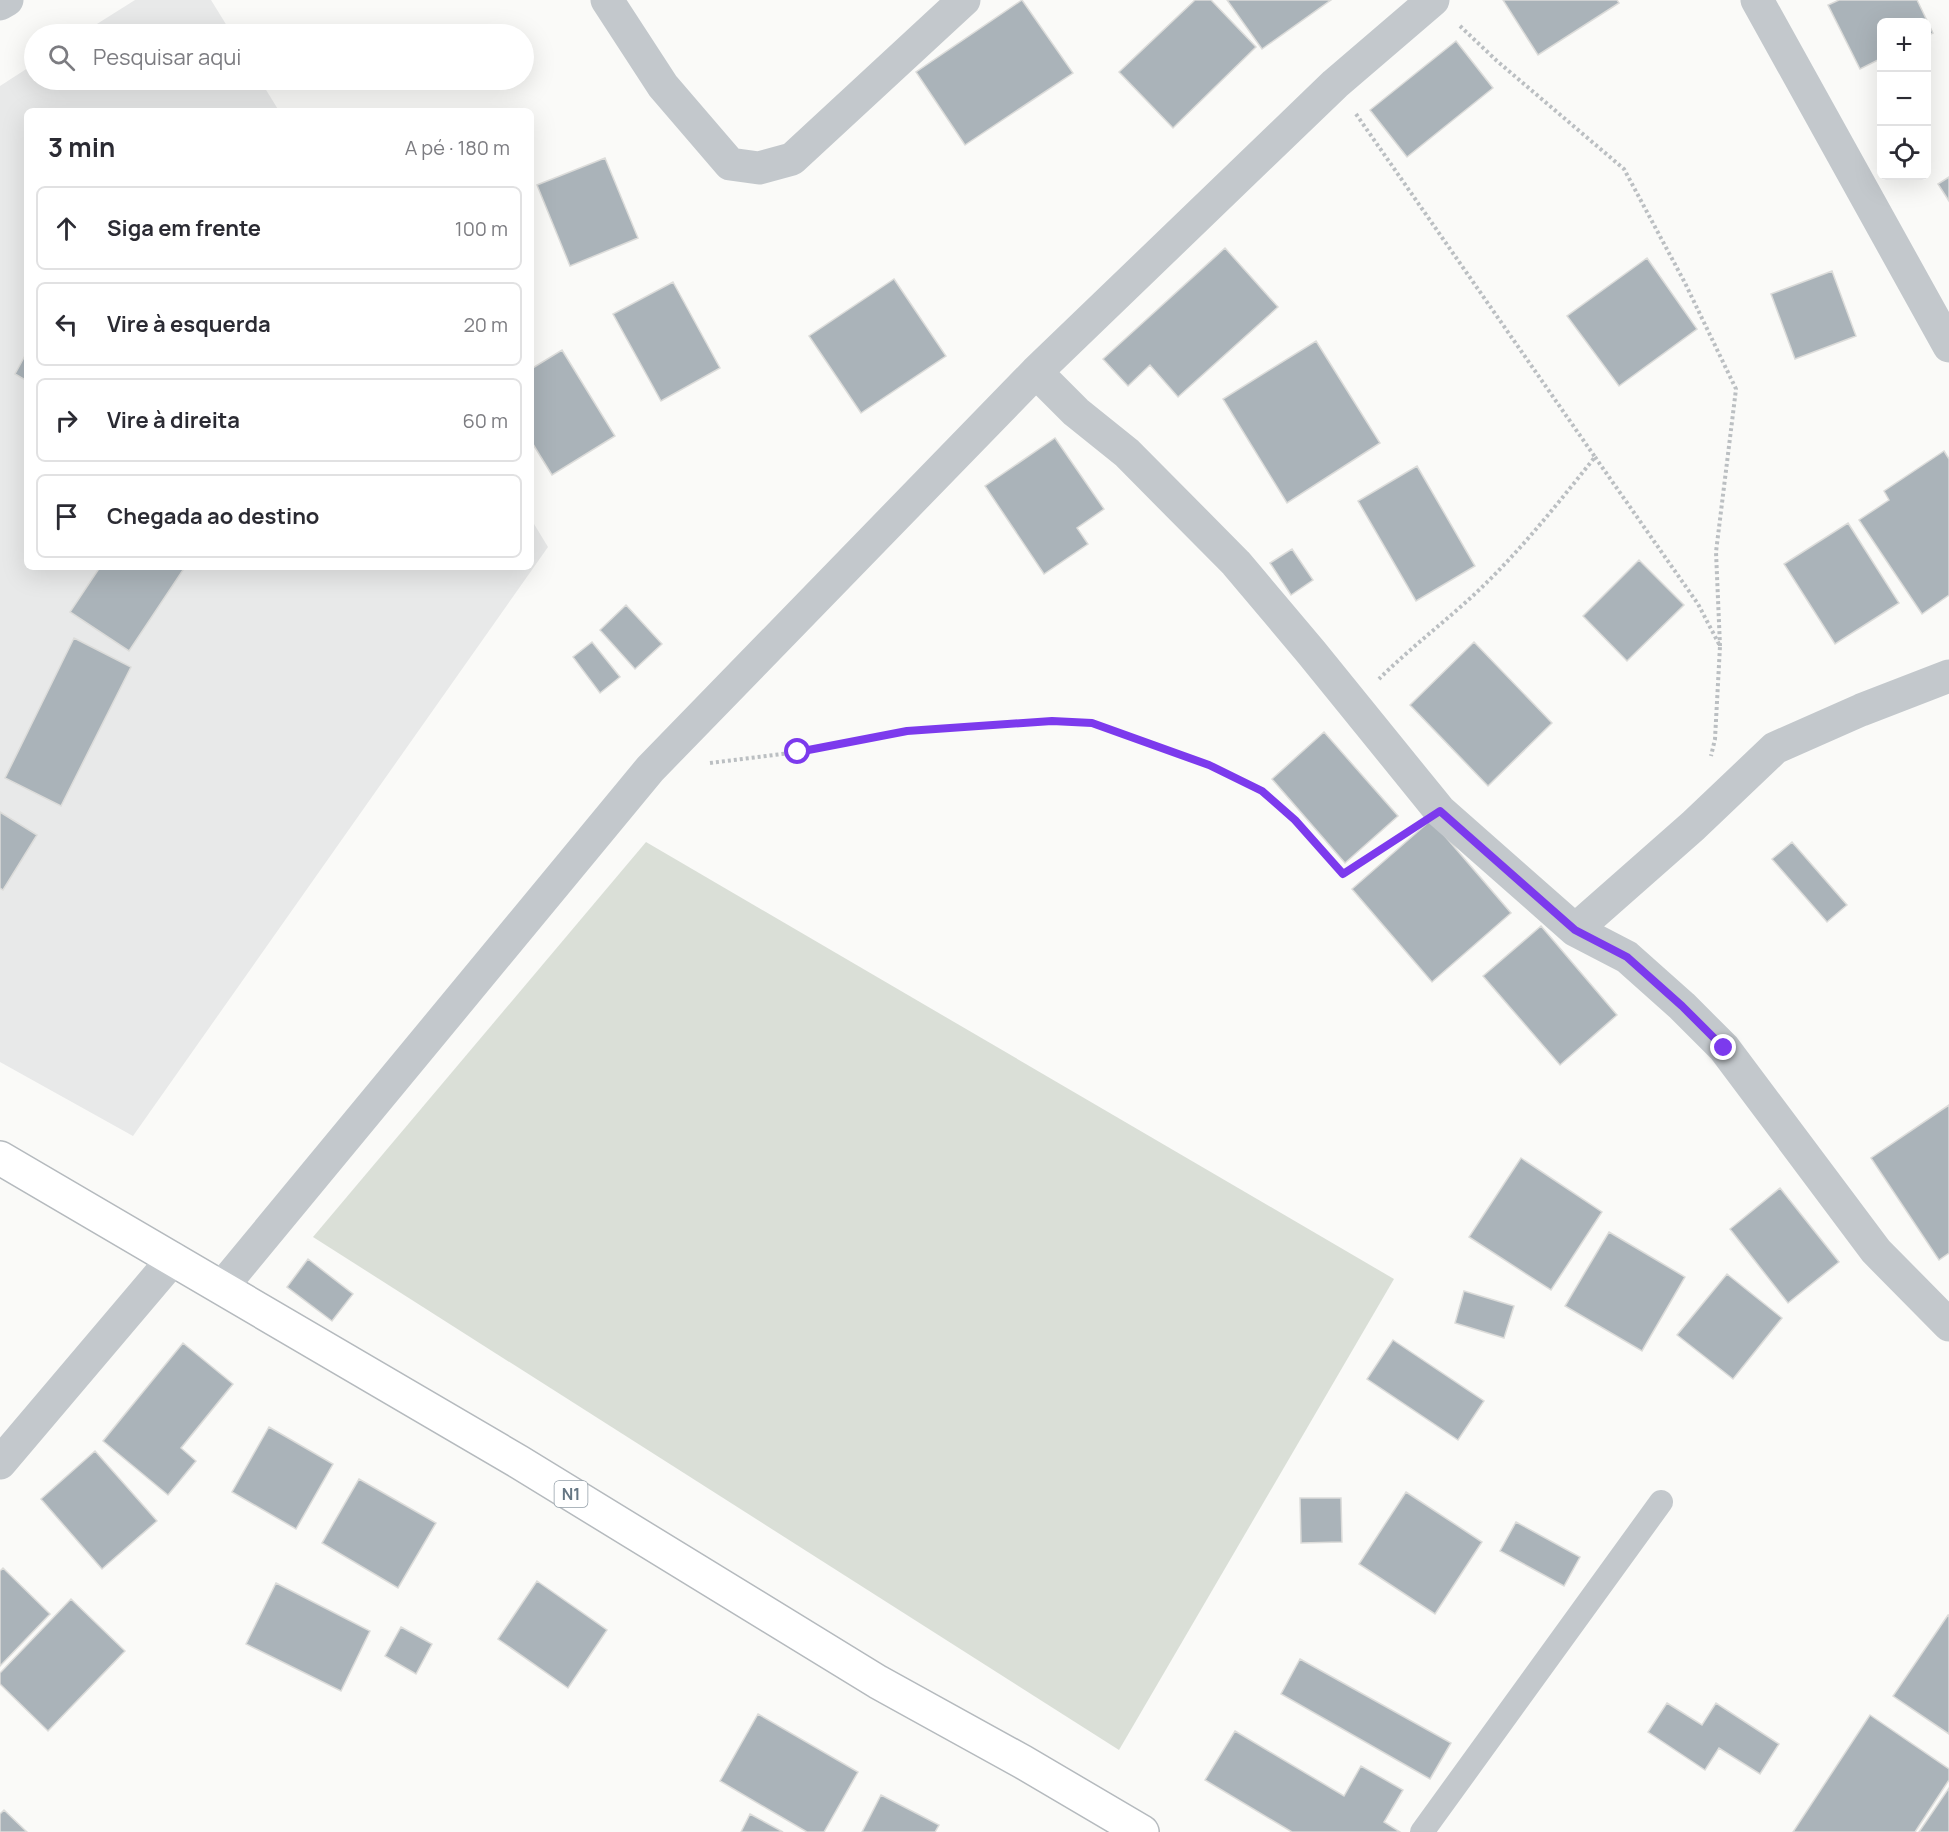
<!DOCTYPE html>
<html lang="pt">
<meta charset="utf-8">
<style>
:root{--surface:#fff;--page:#f7f7f7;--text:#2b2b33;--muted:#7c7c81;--line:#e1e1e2}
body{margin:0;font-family:Manrope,sans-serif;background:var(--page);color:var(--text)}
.controls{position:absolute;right:18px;top:18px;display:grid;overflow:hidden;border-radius:9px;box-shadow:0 6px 24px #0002}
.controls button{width:54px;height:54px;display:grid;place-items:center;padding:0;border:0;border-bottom:2px solid var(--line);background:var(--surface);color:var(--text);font:30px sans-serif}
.stop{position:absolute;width:18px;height:18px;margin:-14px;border:4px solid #7c3aed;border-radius:50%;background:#fff}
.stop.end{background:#7c3aed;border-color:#fff;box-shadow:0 2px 6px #0008}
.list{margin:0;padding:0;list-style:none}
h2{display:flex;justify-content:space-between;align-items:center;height:78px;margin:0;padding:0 24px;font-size:26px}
h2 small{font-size:20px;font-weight:400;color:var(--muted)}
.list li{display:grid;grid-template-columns:39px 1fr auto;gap:18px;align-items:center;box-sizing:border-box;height:84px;margin:0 12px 12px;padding:0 12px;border:2px solid var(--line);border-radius:9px}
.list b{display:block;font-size:22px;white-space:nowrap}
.list em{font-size:20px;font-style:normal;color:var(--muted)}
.icon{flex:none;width:33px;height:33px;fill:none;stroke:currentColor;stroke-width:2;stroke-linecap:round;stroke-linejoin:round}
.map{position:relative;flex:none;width:1949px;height:1832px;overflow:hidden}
.search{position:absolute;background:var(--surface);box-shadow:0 6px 24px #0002;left:24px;top:24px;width:510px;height:66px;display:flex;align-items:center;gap:15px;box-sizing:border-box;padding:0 21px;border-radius:33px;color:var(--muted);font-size:22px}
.panel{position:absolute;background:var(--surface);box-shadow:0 6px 24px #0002;left:24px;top:108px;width:510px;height:462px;border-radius:9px}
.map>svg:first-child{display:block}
</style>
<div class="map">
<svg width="1949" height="1832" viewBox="0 0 1949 1832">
<rect width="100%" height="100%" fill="#fafaf8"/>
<path fill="#e8e9e9" d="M 135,0 L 211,0 L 232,34 L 81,34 Z
M 34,64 L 34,80 L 260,80 L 279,111 L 27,111 L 27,567 L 531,567 L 531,519 L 548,547 L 133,1136 L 0,1062 L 0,86 Z"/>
<path fill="#dadfd7" d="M 646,842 L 1394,1279 L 1119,1750 L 313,1237 Z"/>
<path fill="#aab3b9" stroke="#dcdcda" stroke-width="1.5" d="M 1022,0 L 1073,73 L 965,145 L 916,72 Z
M 1195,0 L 1211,0 L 1256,47 L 1173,128 L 1119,72 Z
M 1227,0 L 1331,0 L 1262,49 Z
M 1503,0 L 1617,0 L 1619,3 L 1538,55 Z
M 1839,0 L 1917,0 L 1933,33 L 1926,36 L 1926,22 L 1882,22 L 1882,58 L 1860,69 L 1828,5 Z
M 1456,41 L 1493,88 L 1407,157 L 1370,110 Z
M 605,158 L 638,238 L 570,266 L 537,185 Z
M 1949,177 L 1949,201 L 1938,184 Z
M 1225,248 L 1278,307 L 1178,397 L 1150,365 L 1128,386 L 1103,359 Z
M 1647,258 L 1697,329 L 1619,386 L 1567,316 Z
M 1832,271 L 1856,336 L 1795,359 L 1771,294 Z
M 894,279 L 946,356 L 861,413 L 809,336 Z
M 673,282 L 720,368 L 661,401 L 613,314 Z
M 1316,341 L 1380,443 L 1287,503 L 1223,399 Z
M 562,350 L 615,436 L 552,475 L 531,441 L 531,369 Z
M 27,352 L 27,381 L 15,374 Z
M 1055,438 L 1104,509 L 1077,528 L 1088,544 L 1044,574 L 985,486 Z
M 1944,451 L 1949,459 L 1949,595 L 1922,614 L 1859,520 L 1889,500 L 1884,491 Z
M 1417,466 L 1475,566 L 1416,601 L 1358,501 Z
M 1848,523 L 1899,603 L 1835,644 L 1784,564 Z
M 1292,549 L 1313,580 L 1291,595 L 1270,563 Z
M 1639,560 L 1684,605 L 1627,661 L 1583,616 Z
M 100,567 L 185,567 L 129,651 L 70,612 Z
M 626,605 L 662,644 L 635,669 L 600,630 Z
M 74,638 L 131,667 L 61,806 L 5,778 Z
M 592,642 L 620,677 L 600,693 L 573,657 Z
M 1474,642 L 1552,723 L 1488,786 L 1410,705 Z
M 1324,732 L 1398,816 L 1345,863 L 1272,779 Z
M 0,812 L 37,835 L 3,890 L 0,888 Z
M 1431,820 L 1511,913 L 1432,982 L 1352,889 Z
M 1792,842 L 1847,905 L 1827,922 L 1772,859 Z
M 1541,926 L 1617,1015 L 1560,1065 L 1483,976 Z
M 1949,1105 L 1949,1253 L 1939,1260 L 1871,1158 Z
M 1521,1158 L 1602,1212 L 1551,1290 L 1469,1237 Z
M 1780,1188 L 1839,1262 L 1788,1303 L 1730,1229 Z
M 1609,1232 L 1685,1277 L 1642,1351 L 1565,1306 Z
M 308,1259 L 353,1294 L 332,1321 L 287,1287 Z
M 1727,1274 L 1782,1318 L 1733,1379 L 1677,1335 Z
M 1464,1291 L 1514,1306 L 1504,1338 L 1455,1323 Z
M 1393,1340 L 1484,1401 L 1458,1440 L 1367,1379 Z
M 183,1343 L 233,1384 L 181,1448 L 196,1461 L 168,1495 L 103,1441 Z
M 269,1427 L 333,1464 L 296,1529 L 232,1492 Z
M 95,1451 L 157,1521 L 102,1569 L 41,1499 Z
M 359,1479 L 436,1523 L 398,1588 L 322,1543 Z
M 1406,1492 L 1482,1542 L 1435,1614 L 1359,1564 Z
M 1300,1498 L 1341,1498 L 1342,1542 L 1301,1543 Z
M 1516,1522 L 1580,1557 L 1564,1586 L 1500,1551 Z
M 3,1568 L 50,1614 L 0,1666 L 0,1571 Z
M 537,1581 L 607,1630 L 568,1688 L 498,1639 Z
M 276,1583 L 370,1631 L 341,1691 L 246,1644 Z
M 71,1599 L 125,1651 L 48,1731 L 0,1684 L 0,1673 Z
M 1948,1615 L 1949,1615 L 1949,1734 L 1893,1696 Z
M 401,1627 L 432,1644 L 416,1674 L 385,1656 Z
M 1300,1659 L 1451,1743 L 1430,1779 L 1281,1694 Z
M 1667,1703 L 1702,1725 L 1716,1703 L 1779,1744 L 1760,1774 L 1719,1748 L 1705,1770 L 1648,1732 Z
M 758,1714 L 858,1772 L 824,1832 L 807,1832 L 720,1781 Z
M 1870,1715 L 1949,1769 L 1949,1780 L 1915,1832 L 1793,1832 Z
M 1235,1731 L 1344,1796 L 1361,1766 L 1403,1790 L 1384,1822 L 1400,1832 L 1292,1832 L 1205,1780 Z
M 1949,1788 L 1949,1832 L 1919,1832 Z
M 881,1795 L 939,1825 L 935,1832 L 862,1832 Z
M 4,1810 L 27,1832 L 0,1832 L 0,1814 Z
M 750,1814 L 783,1832 L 741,1832 Z"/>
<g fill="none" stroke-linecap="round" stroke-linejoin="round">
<g stroke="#b5babe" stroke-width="36">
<path id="primary" d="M 0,1158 L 519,1462 L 878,1682 L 1023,1762 L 1142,1832"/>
</g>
<path stroke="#bbbfc2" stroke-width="4" stroke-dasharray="3 3" stroke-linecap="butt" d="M 1460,26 L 1497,61 L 1624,169 L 1685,283 L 1736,389 L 1716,552 L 1720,646
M 1356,114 L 1595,457 C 1555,507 1514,559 1466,602 C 1437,628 1407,651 1379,679
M 1595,457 L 1698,604 L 1720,646 L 1715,739 L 1711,756
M 710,763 L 798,752 L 907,731 L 1052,721 L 1092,723 L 1209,765 L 1262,791 L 1295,820 L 1343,874 L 1409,830"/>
<path stroke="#c3c8cc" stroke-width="24" d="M 1422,1832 L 1661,1502"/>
<path stroke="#c3c8cc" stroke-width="33" d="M 607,0 L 663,86 L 730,164 L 759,168 L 792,159 L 964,0
M 1757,0 L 1949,346
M 0,4 L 7,0
M 1036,372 L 1076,412 L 1127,453 L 1236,563 L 1311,652 L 1440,811 L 1575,930 L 1627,957 L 1682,1006 L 1724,1048 L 1876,1251 L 1949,1325
M 1575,930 L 1693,826 L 1775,748 L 1861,710 L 1949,676
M 222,1287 L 650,769 L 1036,372 L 1335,84 L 1433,0
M 0,1463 L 173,1259"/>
<use href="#primary" stroke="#fff" stroke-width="33"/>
</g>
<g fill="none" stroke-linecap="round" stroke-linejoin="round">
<path stroke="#7c3aed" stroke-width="8" d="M 798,752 L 907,731 L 1052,721 L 1092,723 L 1209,765 L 1262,791 L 1295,820 L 1343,874 L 1440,811 L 1575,930 L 1627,957 L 1682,1006 L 1724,1048"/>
</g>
<g text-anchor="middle" stroke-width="6" stroke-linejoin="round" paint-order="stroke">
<rect fill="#fff" stroke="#939fa8" stroke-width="1.5" x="554.5" y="1481" width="33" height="26" rx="4.5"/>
<g font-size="16" font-weight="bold" fill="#657683">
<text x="571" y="1500">N1</text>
</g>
</g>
</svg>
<div class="controls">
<button>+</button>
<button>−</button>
<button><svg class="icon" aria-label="locate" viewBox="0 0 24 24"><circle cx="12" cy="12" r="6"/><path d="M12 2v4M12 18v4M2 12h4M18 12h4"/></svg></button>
</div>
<div class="stop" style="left:798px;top:752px"></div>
<div class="stop end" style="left:1724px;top:1048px"></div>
<div class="search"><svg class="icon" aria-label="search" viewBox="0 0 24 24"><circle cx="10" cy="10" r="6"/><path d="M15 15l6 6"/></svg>Pesquisar aqui</div>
<section class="panel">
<h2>3 min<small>A pé · 180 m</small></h2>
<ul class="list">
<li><svg class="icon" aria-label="ahead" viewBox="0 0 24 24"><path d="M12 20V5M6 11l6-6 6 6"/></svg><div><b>Siga em frente</b></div><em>100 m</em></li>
<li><svg class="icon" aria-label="left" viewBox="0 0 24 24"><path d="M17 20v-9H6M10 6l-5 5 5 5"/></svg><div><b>Vire à esquerda</b></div><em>20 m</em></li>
<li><svg class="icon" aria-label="right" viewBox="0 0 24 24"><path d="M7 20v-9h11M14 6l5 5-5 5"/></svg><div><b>Vire à direita</b></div><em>60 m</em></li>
<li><svg class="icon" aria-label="arrive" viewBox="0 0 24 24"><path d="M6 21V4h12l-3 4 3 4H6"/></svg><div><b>Chegada ao destino</b></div></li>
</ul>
</section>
</div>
